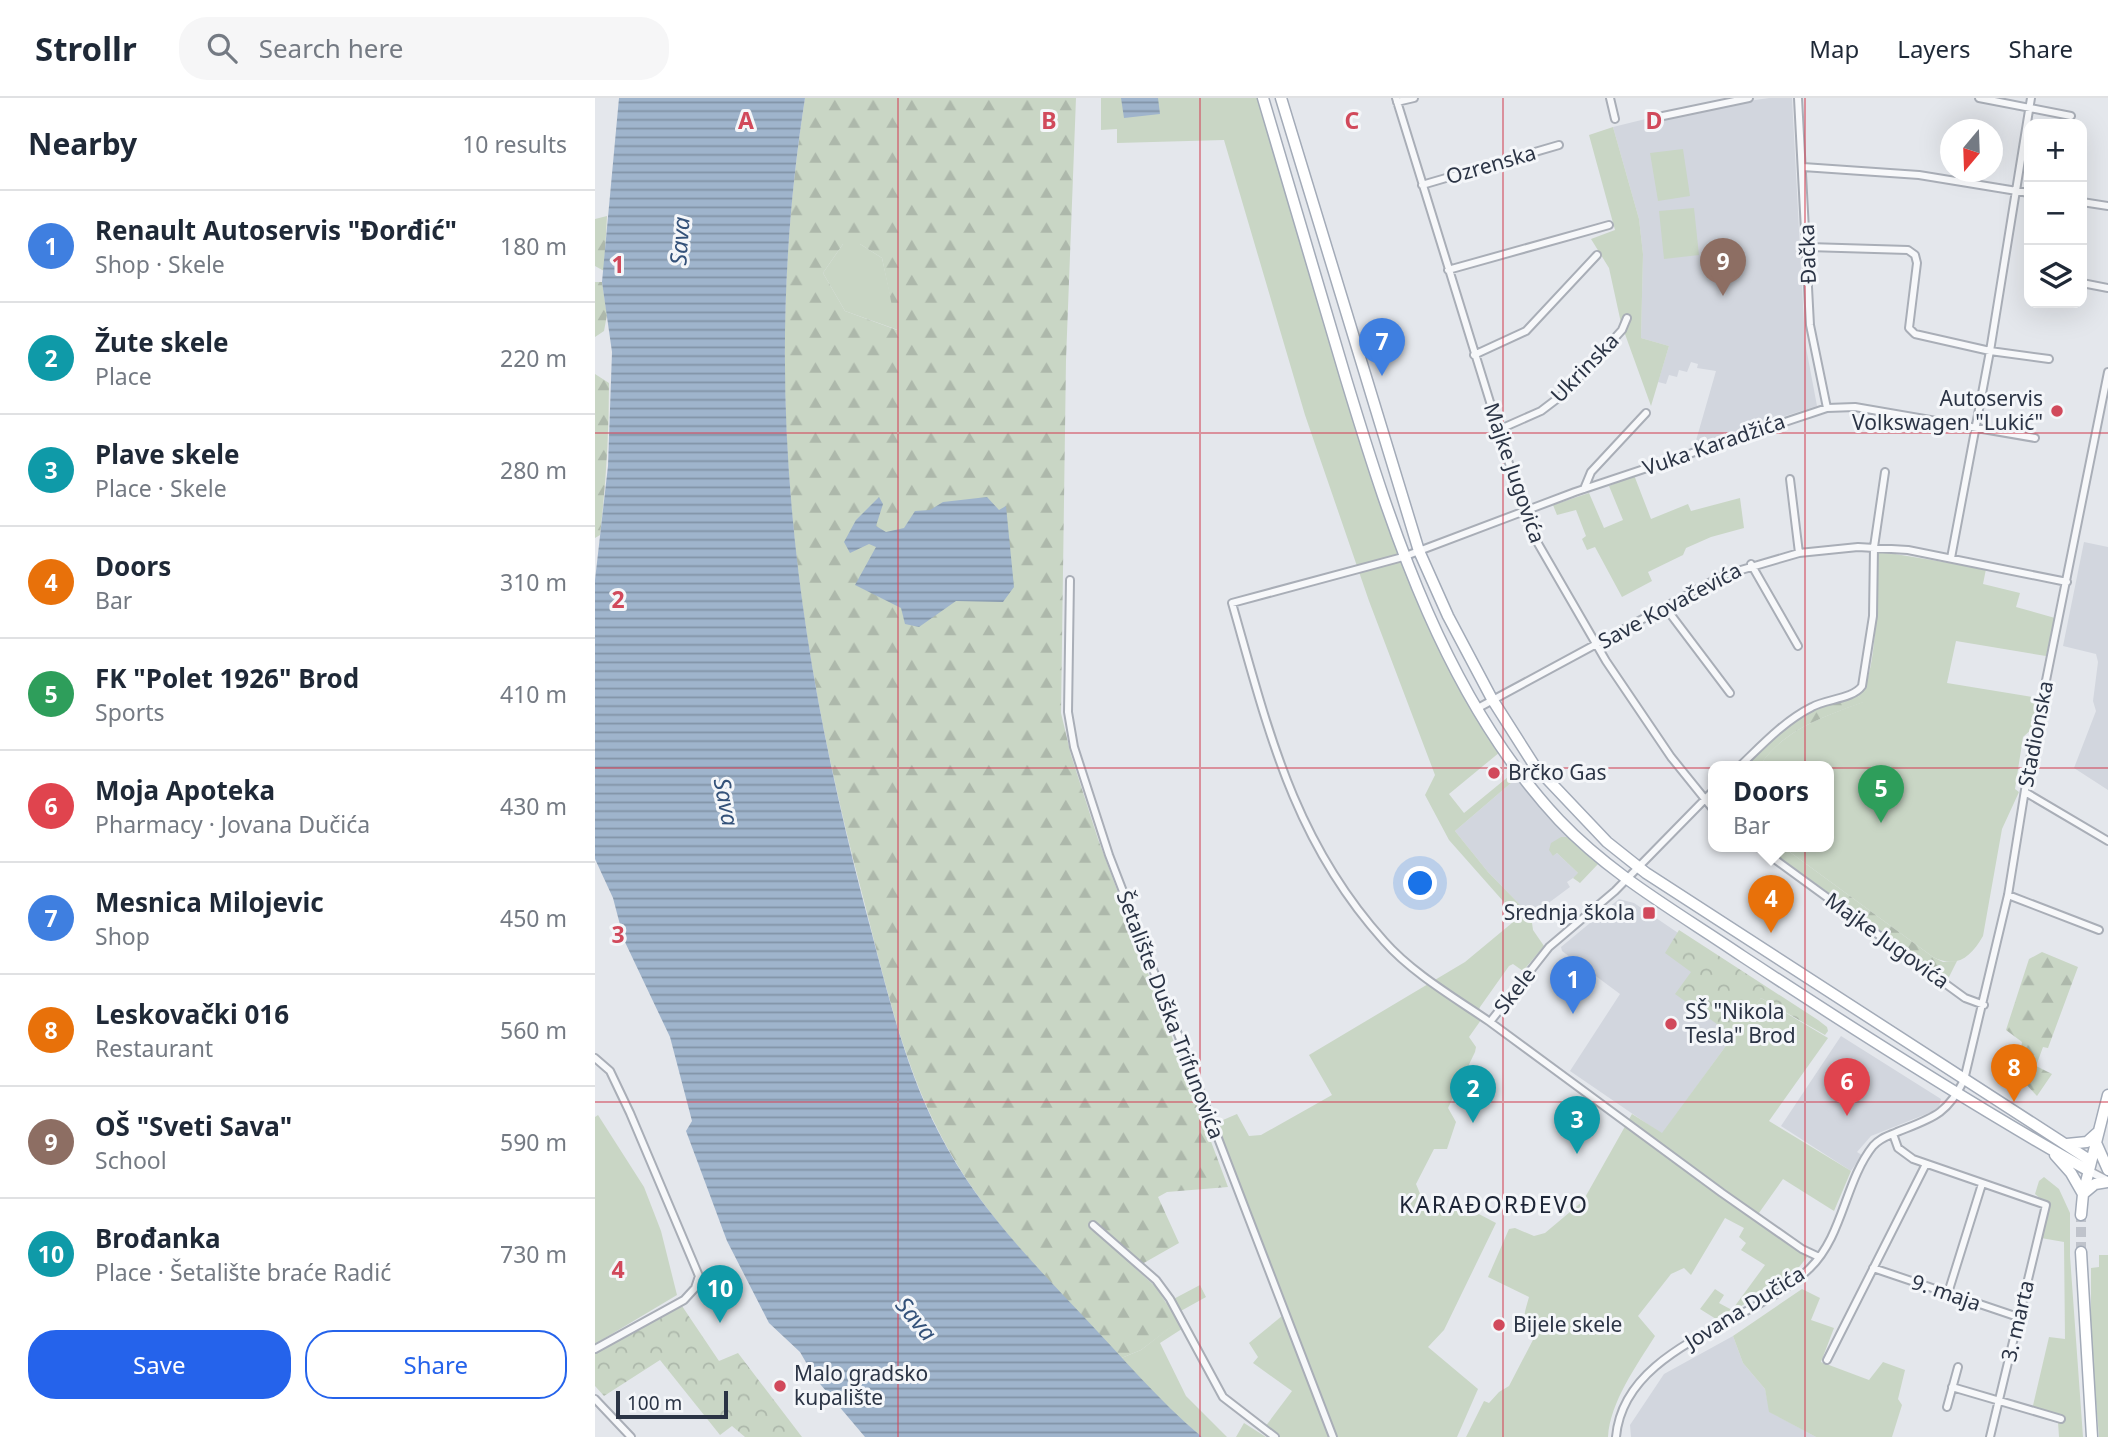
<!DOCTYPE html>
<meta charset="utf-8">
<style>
:root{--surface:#fff;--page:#f6f6f7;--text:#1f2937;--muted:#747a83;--line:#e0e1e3;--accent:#2563eb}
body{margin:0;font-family:"Noto Sans",sans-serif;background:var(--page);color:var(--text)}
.controls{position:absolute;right:21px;top:21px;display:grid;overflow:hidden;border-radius:14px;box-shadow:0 7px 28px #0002}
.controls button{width:63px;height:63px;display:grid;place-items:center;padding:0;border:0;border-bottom:2px solid var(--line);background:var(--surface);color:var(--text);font:35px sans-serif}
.compass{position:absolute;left:1345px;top:21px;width:63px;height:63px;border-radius:50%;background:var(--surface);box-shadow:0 7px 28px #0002;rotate:199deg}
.scale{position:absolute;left:21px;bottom:18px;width:112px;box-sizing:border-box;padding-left:7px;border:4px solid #2b3445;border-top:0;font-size:19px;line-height:24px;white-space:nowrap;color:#2b3445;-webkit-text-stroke:5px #f4f6f9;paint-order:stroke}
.you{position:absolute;left:826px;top:786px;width:24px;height:24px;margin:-18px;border:5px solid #fff;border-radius:50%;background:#1a73e8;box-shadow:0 0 0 10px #1a73e833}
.badge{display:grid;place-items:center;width:46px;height:46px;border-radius:50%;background:var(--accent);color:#fff;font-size:23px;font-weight:700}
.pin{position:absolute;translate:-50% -58px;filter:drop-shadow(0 2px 4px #0008)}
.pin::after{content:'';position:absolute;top:37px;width:24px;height:21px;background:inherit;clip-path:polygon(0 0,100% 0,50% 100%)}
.popup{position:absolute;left:1113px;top:663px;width:126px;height:91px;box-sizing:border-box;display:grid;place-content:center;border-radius:14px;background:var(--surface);filter:drop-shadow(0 2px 5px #0005);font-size:23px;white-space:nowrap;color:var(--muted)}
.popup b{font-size:26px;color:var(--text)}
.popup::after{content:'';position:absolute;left:50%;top:100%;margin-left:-14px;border:14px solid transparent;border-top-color:var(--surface)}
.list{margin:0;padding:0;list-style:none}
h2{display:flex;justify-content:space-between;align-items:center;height:91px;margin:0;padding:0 28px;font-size:30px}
h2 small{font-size:23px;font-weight:400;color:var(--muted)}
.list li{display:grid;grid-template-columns:46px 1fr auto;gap:21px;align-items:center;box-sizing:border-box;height:112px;padding:0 28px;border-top:2px solid var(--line)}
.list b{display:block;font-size:26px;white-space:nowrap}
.list p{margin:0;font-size:23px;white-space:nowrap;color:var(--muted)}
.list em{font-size:23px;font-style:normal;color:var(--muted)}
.actions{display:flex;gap:14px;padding:21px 28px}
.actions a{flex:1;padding:16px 0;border:2px solid var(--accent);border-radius:28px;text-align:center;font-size:24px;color:var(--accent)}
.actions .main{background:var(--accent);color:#fff}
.icon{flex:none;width:38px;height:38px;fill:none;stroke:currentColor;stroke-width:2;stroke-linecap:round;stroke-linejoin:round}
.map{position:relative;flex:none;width:1513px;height:1339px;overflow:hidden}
header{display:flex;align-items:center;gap:42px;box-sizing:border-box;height:98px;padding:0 35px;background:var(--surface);border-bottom:2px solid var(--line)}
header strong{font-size:33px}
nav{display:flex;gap:38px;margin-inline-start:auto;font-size:24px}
.search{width:490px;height:63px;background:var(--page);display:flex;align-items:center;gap:18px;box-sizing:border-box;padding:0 24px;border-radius:28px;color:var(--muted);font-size:26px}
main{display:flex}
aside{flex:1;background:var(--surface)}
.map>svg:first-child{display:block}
</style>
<header>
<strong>Strollr</strong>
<div class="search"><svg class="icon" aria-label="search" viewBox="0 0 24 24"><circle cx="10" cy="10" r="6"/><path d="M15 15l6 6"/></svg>Search here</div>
<nav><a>Map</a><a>Layers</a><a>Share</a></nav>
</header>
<main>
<aside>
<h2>Nearby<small>10 results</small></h2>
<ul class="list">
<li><span class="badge" style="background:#3f7fe0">1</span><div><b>Renault Autoservis &quot;Đorđić&quot;</b><p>Shop · Skele</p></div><em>180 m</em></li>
<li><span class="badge" style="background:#0f9aa8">2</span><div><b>Žute skele</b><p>Place</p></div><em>220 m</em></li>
<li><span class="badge" style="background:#0f9aa8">3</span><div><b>Plave skele</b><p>Place · Skele</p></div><em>280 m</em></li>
<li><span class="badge" style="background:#e8710a">4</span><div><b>Doors</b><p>Bar</p></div><em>310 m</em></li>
<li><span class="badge" style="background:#2e9e5b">5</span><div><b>FK &quot;Polet 1926&quot; Brod</b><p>Sports</p></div><em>410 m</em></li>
<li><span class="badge" style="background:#e0444e">6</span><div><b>Moja Apoteka</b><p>Pharmacy · Jovana Dučića</p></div><em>430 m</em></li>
<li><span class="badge" style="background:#3f7fe0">7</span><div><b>Mesnica Milojevic</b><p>Shop</p></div><em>450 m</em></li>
<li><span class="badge" style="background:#e8710a">8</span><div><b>Leskovački 016</b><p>Restaurant</p></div><em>560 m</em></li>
<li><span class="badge" style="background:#8d6e63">9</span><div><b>OŠ &quot;Sveti Sava&quot;</b><p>School</p></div><em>590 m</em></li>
<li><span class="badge" style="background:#0f9aa8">10</span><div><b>Brođanka</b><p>Place · Šetalište braće Radić</p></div><em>730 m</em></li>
</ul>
<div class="actions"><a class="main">Save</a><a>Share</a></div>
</aside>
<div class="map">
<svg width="1513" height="1339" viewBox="0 0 1513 1339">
<defs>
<pattern id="forest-firs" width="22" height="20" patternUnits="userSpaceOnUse" patternTransform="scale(1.75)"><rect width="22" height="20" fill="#c9d6c5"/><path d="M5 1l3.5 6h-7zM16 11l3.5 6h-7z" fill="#adb8ab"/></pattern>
<pattern id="park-crowns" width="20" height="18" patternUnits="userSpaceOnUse" patternTransform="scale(1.75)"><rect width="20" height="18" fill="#c9d6c5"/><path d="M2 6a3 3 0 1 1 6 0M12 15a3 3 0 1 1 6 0" fill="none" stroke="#adb8ab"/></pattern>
<pattern id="water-rules" width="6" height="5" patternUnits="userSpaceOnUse" patternTransform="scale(1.75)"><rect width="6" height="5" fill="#9fb4cc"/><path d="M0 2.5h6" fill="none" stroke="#8293a7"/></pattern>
</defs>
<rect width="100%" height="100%" fill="#e4e7ec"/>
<path fill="#d2d6de" d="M 1174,0 L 1197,0 L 1210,244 L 1222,308 L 1100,346 L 1121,273 L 1102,270 L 1103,266 L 1096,264 L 1092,274 L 1084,272 L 1082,279 L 1074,277 L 1071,286 L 1063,284 L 1074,248 L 1046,240 L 1048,156 L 1044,121 L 1018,29 L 1079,14 Z
M 1489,444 L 1513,449 L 1513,692 L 1479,670 L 1501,613 L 1498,603 L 1503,564 L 1501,556 L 1468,548 Z
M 923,679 L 975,739 L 966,739 L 958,758 L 962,755 L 984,776 L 972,784 L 975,789 L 936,818 L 893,774 L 860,733 Z
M 1024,801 L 1039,805 L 1170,894 L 1067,1036 L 975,973 L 1025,896 L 967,853 L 966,849 Z
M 1246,938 L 1346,1001 L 1344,1009 L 1339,1013 L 1276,1038 L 1262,1054 L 1267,1057 L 1256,1073 L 1186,1028 Z
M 1138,1238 L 1148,1265 L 1170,1291 L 1175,1314 L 1221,1339 L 1036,1339 L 1035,1327 L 1069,1276 Z"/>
<path fill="#c9d6c5" d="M 506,0 L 662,0 L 805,462 L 831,522 L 905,654 L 854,696 L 869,715 L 919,674 L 923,679 L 860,733 L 893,774 L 936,818 L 938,832 L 949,848 L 928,873 L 918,866 L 914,868 L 885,909 L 882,918 L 886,922 L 874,939 L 881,949 L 880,954 L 853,1010 L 861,1024 L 852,1051 L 839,1051 L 821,1086 L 831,1110 L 849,1115 L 861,1104 L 901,1125 L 849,1232 L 833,1249 L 883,1291 L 862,1339 L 742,1339 L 621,1025 L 642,1016 L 654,1038 L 666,1037 L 737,997 L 714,957 L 870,864 L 923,820 L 854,742 L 830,697 L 840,677 L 774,503 L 710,317 L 629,42 L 522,45 L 522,31 L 506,32 Z
M 1018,29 L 1044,121 L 1048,156 L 1046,240 L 1074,248 L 1056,308 L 1026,225 L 1014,170 L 996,141 L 1020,132 L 994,37 Z
M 1088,51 L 1095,98 L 1063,103 L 1055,55 Z
M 1099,110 L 1104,157 L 1069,161 L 1064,113 Z
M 248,146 L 265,146 L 287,160 L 303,232 L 250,213 L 228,175 Z
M 1039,377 L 1056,421 L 1093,406 L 1096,413 L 1145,400 L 1149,430 L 1116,439 L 1091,450 L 1088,457 L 1053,474 L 1057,483 L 1027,499 L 1000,449 L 992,452 L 987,441 L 991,438 L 981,412 L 962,417 L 958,407 L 994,395 L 1009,430 L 1028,422 L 1014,388 Z
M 1282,453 L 1391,471 L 1388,486 L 1425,495 L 1421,509 L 1460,520 L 1451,558 L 1361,543 L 1352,585 L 1444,600 L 1438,630 L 1428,639 L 1420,691 L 1424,694 L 1407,731 L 1388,838 C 1376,859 1362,871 1338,859 L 1188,749 L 1234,749 L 1234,669 L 1164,669 C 1187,632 1230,618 1268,604 L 1262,597 C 1284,588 1282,478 1282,453 Z
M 966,739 L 975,739 L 1004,765 L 985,785 L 978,780 L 983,775 L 962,755 L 958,758 L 954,752 L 956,745 Z
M 1166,900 L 1233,940 L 1174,1023 L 1256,1073 L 1239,1113 L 1188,1081 L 1159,1122 L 1213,1158 L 1200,1174 L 1132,1217 L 1121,1221 L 1105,1211 L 1120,1191 L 1129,1197 L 1124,1205 L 1137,1212 L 1170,1167 L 1146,1152 L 1151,1145 L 1144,1139 L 1149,1130 L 1130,1120 L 1096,1177 L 1089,1170 L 1076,1176 L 1043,1218 L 1060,1238 C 1042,1267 1015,1304 1013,1339 L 871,1339 L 889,1303 L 894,1305 L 904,1294 L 914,1288 L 939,1240 C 925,1225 929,1217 934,1199 L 893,1179 L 914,1131 L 920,1130 L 939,1138 L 950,1135 L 988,1103 L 1037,1016 L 1067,1035 Z
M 3,1017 L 49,1089 L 66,1133 L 82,1197 L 0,1246 L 0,1019 Z
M 1449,1079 L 1464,1091 L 1475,1115 L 1475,1158 L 1488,1339 L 1464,1339 L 1463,1324 L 1436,1316 L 1454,1239 L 1470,1241 L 1469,1144 L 1446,1140 L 1454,1108 L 1440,1096 L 1444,1083 Z
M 1504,1157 L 1513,1157 L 1513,1339 L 1504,1339 L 1496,1244 L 1496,1170 L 1504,1169 Z
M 605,1187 L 611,1199 L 584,1214 L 593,1227 L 565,1245 L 591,1298 L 632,1339 L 607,1339 L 568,1306 L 524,1261 L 546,1252 L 582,1224 L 571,1205 Z
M 1207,1191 L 1225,1200 L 1216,1222 L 1239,1230 L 1226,1264 L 1274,1282 L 1288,1264 L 1310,1272 L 1303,1301 L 1307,1307 L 1297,1339 L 1221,1339 L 1174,1314 L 1170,1291 L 1148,1265 L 1138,1238 Z
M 687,1218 L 734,1339 L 684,1339 L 670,1329 L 697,1293 L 658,1265 L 663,1259 L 654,1245 Z
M 649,1325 L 671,1339 L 641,1339 Z"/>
<path fill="url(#forest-firs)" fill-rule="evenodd" d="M 210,0 L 481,0 L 471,262 L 466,615 L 476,657 L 503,741 L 633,1089 L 572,1094 L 563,1099 L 584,1145 L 540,1170 L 561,1189 L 583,1224 L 546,1252 L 524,1261 C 460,1185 390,1125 344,1034 C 307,962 289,881 269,803 C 197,533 166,278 210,0 ZM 248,146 L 265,146 L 287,160 L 302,232 L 250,213 L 228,175 Z
M 12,118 L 9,173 L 0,168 L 0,121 Z
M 0,184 L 7,184 L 12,217 L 9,233 L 0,239 Z
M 0,276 L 14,285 C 14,336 11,386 5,437 L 0,440 Z
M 1262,597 L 1269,604 C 1230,618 1187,632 1164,669 L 1151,666 C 1188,632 1211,609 1262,597 Z
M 1170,749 L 1188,749 L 1338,859 L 1348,864 L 1362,863 L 1353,881 Z
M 1447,854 L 1483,869 L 1453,950 L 1448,949 L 1441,968 L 1457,976 L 1442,998 L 1414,968 L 1425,957 L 1427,944 L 1411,932 L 1434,861 Z"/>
<path fill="url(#park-crowns)" d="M 1084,832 L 1223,922 L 1232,929 L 1233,933 L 1230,937 L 1166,900 L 1140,938 L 1133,934 L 1080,896 L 1096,874 L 1070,855 Z
M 85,1205 L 124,1263 L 143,1255 L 207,1339 L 150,1339 L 137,1328 L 125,1337 L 65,1262 L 9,1298 L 0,1288 L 0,1254 Z"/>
<path fill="url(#water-rules)" d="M 24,0 L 210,0 C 166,279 198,535 269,806 C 290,883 307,964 344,1035 C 381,1107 434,1161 489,1219 C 528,1260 563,1302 607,1339 L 270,1339 L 220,1280 L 205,1254 L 174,1225 L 132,1143 L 91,1033 L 97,1023 L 75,939 L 29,842 L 18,800 L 0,761 L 0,482 L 13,368 L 17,254 L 7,184 Z
M 526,0 L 563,0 L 565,16 L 529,20 Z
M 284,399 L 288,406 L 281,428 L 291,434 L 309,430 L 320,413 L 335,412 L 348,404 L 392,399 L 404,412 L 411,408 L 419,489 L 408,504 L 361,503 L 324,529 L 310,526 L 306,510 L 260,487 L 281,449 L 274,446 L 255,455 L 249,444 L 261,422 Z"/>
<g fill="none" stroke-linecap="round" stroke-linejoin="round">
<path stroke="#bfc3cb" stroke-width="10" stroke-dasharray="10 5" stroke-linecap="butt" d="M 1486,1154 L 1486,1117"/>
<g stroke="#a9aeb7" stroke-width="10">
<path id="minor" d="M 801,0 L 934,430 L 1011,563 L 1076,659 L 1118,711
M 1015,0 L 1020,21
M 1203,0 L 1215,227 L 1232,310
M 1384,0 L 1476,18
M 802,4 L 819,0
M 1068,18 L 1154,0
M 1208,69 L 1324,77 L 1434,95
M 827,87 L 964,47
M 1487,104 L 1513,108
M 1213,149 L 1313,152 L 1320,157 L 1322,165 L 1314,230 L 1320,236 L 1395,253 L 1454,261
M 853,172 L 1014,127
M 1434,174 L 1434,175
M 1487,185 L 1513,190
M 879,257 L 931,233 L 1002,157
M 903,332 L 946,313 L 971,294 L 1027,232 L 1032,220
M 1195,381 L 1204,455
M 989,391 L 996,374 L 1051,315
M 1356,460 L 1395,253 L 1436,0
M 1156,466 L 1203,548
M 475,482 L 473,614 L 479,649 L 514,757 L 738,1339
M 1070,509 L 1135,595
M 883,610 L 1129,477 L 1204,455 L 1263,449 L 1313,452 L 1472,484
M 1144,669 C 1167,647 1189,623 1217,609 C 1231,601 1258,601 1267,588 L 1278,518 L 1279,449 L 1290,374
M 1118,693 L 1020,793 L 954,849 L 895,924 L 1127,1095 L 1207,1151 L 1224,1159
M 1430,694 L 1513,743
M 1163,749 L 1370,900 L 1389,907
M 1413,797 L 1504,832
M 895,924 C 860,900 817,875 789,843 C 698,742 673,631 637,505 L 808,459 L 980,394 L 1232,310 L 1260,309 L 1440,340
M 0,960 L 15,973 L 35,1015 L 104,1178 L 100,1190 L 89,1202 L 0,1251
M 1298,1036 L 1303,1050 L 1318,1061 L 1451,1107 L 1395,1339
M 498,1127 L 561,1182 L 575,1201 L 628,1299 L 680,1339
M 1278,1170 L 1423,1219
M 1353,1195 L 1387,1086
M 1232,1262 L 1331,1066
M 1357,1289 L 1466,1321
M 0,1301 L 36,1339
M 1352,1309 L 1363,1269
M 1021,1339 C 1029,1247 1159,1226 1215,1170 C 1248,1138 1250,1083 1278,1048 C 1285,1040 1293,1038 1302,1034 C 1337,1020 1352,1017 1369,982 L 1413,797 L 1434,667 L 1513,274"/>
</g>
<g stroke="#a9aeb7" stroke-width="10">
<path id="tertiary" d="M 1494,1073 L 1513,1083"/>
</g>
<g stroke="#a3abb8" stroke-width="13">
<path id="primary" d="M 668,0 C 696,94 723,188 751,281 C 798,436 851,601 964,722 C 1017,778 1084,815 1147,858 C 1261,933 1375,1006 1494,1073
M 686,0 L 824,453 L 853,518 L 897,601 L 939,667 L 1012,744 L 1051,775 L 1496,1063
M 1472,1046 L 1492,1044 L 1502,1035
M 1502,1047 L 1513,1072
M 1460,1057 L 1476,1075 L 1488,1096
M 1488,1096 L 1500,1086 L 1513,1084
M 1486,1117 L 1488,1096 L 1513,997
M 1486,1154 L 1497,1339"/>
</g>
<use href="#minor" stroke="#f7f8fa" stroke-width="6"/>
<use href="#tertiary" stroke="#f7f8fa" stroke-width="7"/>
<use href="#primary" stroke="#fff" stroke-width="10"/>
</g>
<path fill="none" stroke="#d1495b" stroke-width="2" stroke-opacity="0.55" d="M 303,0 L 303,1339M 605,0 L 605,1339M 908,0 L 908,1339M 1210,0 L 1210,1339M 0,335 L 1513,335M 0,670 L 1513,670M 0,1004 L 1513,1004"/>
<g fill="#d1495b" stroke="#f4f6f9" stroke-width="2.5">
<circle cx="1462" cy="313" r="7"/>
<circle cx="899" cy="675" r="7"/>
<rect x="1047" y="808" width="14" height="14" rx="3.5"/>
<circle cx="1076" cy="926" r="7"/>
<circle cx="904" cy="1227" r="7"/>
<circle cx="185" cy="1288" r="7"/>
</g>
<g text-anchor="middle" stroke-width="6" stroke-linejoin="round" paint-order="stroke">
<g font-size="21" fill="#2b3445" stroke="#f4f6f9">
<text transform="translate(896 67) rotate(-16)" y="7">Ozrenska</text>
<text transform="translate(1213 156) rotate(-92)" y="7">Đačka</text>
<text transform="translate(990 270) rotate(-46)" y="7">Ukrinska</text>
<text transform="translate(1119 347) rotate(-19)" y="7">Vuka Karadžića</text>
<text transform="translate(919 375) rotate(71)" y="7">Majke Jugovića</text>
<text transform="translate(1075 508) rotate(-28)" y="7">Save Kovačevića</text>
<text transform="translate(1441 636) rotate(-79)" y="7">Stadionska</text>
<text transform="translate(1292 843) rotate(36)" y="7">Majke Jugovića</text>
<text transform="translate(920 893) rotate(-52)" y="7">Skele</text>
<text transform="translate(575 917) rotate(69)" y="7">Šetalište Duška Trifunovića</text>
<text transform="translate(1351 1195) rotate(19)" y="7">9. maja</text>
<text transform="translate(1150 1210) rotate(-32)" y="7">Jovana Dučića</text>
<text transform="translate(1423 1223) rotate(-77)" y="7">3. marta</text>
</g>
<g font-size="21" fill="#2b3445" stroke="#f4f6f9" text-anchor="start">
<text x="1448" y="308" text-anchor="end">Autoservis<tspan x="1448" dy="24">Volkswagen "Lukić"</tspan></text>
<text x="913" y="682">Brčko Gas</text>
<text x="1040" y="822" text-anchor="end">Srednja škola</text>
<text x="1090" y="921">SŠ "Nikola<tspan x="1090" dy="24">Tesla" Brod</tspan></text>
<text x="918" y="1234">Bijele skele</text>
<text x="199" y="1283">Malo gradsko<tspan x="199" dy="24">kupalište</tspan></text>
</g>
<g font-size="23" font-style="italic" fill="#34527a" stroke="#f4f6f9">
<text transform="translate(85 143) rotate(-86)" y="8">Sava</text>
<text transform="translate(131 704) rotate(79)" y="8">Sava</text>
<text transform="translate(321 1221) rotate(50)" y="8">Sava</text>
</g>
<g font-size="23" letter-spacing="2" fill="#1d2536" stroke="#f4f6f9">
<text x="899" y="1115">KARAĐORĐEVO</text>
</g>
</g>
<g font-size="23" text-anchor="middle" font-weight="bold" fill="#d1495b" stroke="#f4f6f9" stroke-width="6" stroke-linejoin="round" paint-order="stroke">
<text x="151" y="31">A</text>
<text x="454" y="31">B</text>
<text x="757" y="31">C</text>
<text x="1059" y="31">D</text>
<text x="23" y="175">1</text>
<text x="23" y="510">2</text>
<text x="23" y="845">3</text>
<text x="23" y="1180">4</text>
</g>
</svg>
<div class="controls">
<button>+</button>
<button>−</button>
<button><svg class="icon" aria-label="layers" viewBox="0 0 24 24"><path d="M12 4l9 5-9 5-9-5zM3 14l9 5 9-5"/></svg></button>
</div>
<svg class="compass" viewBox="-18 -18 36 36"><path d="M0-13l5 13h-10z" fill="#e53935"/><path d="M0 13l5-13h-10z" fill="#747a83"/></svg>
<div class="scale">100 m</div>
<div class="you"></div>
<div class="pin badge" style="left:978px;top:916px;background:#3f7fe0">1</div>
<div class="pin badge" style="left:878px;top:1025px;background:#0f9aa8">2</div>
<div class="pin badge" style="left:982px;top:1056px;background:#0f9aa8">3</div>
<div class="pin badge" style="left:1176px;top:835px;background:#e8710a">4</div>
<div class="popup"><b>Doors</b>Bar</div>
<div class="pin badge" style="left:1286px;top:725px;background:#2e9e5b">5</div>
<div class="pin badge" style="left:1252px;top:1018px;background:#e0444e">6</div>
<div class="pin badge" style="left:787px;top:278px;background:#3f7fe0">7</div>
<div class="pin badge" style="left:1419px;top:1004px;background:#e8710a">8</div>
<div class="pin badge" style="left:1128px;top:198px;background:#8d6e63">9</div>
<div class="pin badge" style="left:125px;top:1225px;background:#0f9aa8">10</div>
</div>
</main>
